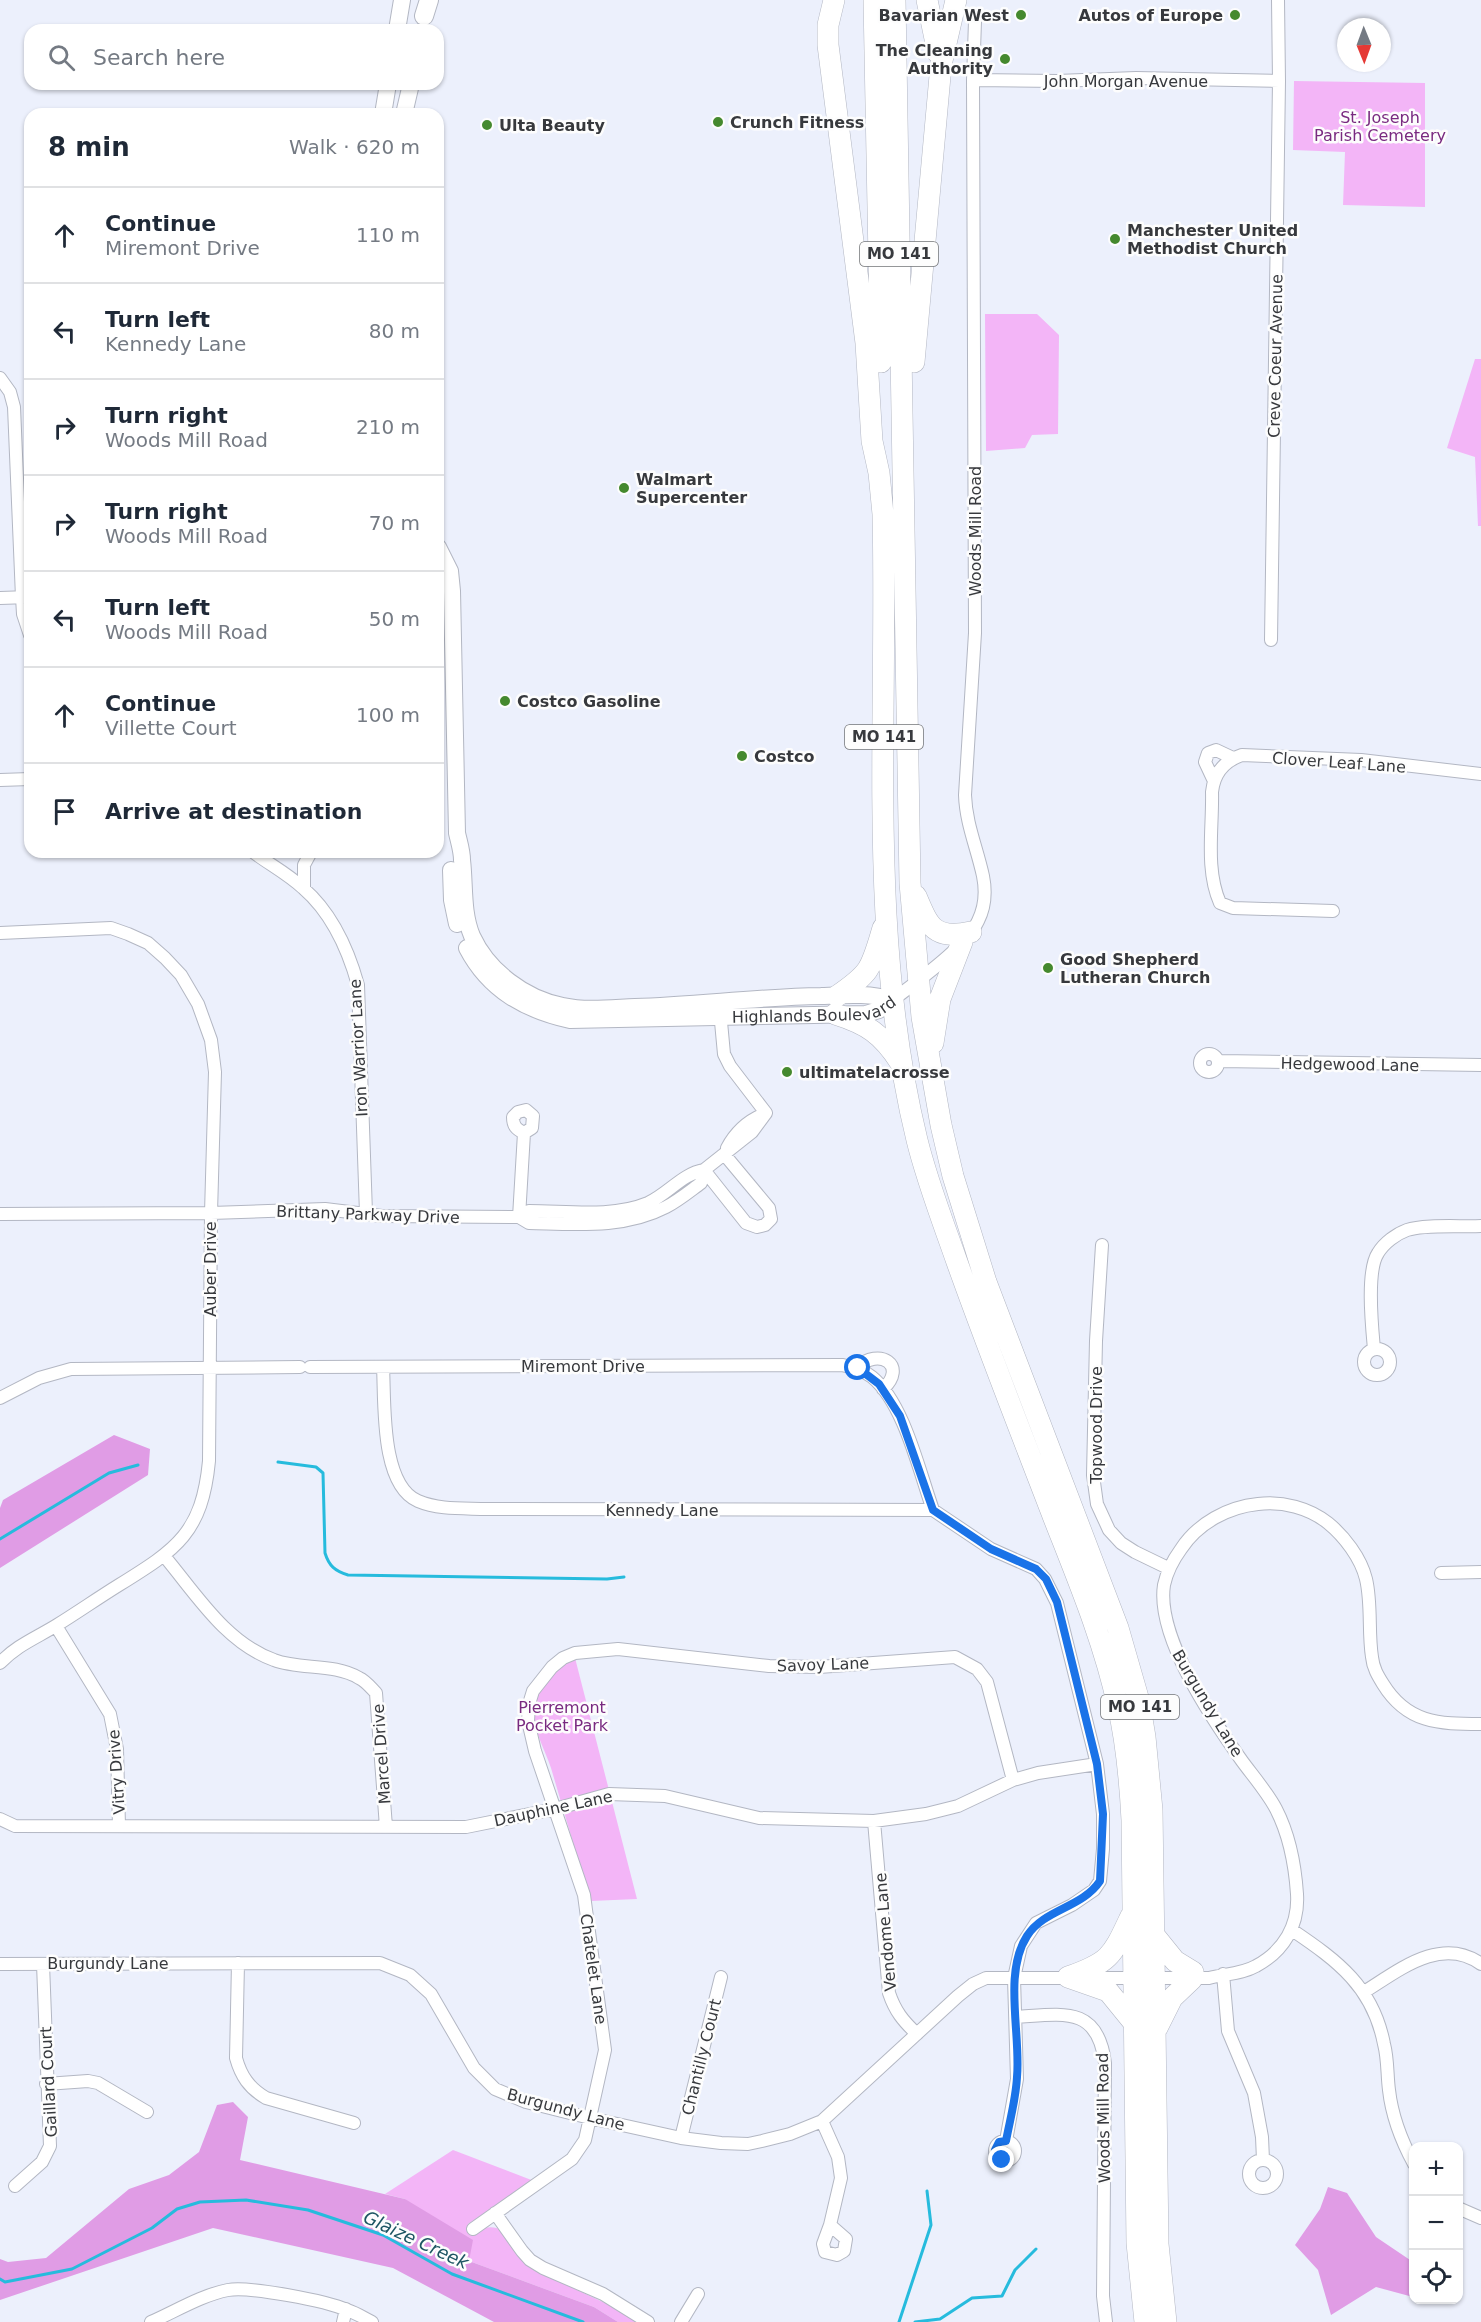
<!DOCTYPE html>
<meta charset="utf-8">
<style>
:root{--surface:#fff;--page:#f2f2f3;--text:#1f2937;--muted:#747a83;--line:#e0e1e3}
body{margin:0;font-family:"DejaVu Sans",sans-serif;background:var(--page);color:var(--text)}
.controls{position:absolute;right:18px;bottom:18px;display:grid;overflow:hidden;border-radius:12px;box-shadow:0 2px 4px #0004}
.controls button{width:54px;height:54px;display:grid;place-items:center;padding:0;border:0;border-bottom:2px solid var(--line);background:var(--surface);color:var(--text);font:30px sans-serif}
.compass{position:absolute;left:1337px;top:18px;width:54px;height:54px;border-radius:50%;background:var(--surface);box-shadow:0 2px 4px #0004;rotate:179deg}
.stop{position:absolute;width:18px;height:18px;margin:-14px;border:4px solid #1a73e8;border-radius:50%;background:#fff}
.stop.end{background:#1a73e8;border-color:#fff;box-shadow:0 2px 6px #0008}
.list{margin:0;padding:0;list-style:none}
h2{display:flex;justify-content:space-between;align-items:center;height:78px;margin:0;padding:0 24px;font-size:26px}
h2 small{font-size:20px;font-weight:400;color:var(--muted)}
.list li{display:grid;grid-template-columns:39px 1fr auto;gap:18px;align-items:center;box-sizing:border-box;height:96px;padding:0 24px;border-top:2px solid var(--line)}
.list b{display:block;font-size:22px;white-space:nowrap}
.list p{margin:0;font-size:20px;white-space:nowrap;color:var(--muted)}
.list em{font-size:20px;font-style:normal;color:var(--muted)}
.icon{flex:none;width:33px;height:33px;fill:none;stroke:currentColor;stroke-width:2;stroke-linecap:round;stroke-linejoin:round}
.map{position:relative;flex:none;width:1481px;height:2322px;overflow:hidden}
.search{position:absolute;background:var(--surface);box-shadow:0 2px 4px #0004;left:24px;top:24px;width:420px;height:66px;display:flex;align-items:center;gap:15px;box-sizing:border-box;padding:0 21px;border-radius:18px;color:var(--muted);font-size:22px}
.panel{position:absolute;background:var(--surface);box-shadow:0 2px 4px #0004;left:24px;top:108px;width:420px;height:750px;border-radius:18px}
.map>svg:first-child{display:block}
</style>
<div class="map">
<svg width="1481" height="2322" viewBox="0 0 1481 2322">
<rect width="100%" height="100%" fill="#ecf0fc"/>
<path fill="#f3b5f7" d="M 1294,81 L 1425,83 L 1425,207 L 1343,205 L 1345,152 L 1293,150 Z
M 985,314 L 1037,314 L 1059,335 L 1058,434 L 1032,435 L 1025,448 L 986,451 Z
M 1475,359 L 1481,359 L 1481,526 L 1478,526 L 1475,457 L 1447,448 Z
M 575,1658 L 637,1899 L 591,1901 C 577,1857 564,1812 551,1768 C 545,1749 531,1727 534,1706 C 538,1684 556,1668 575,1658 Z
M 453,2150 L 534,2181 L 468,2224 L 476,2232 C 486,2227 492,2225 503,2231 L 543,2274 L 622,2311 L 639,2322 L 618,2322 L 594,2307 L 469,2261 L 405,2199 L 385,2194 Z"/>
<path fill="#e09ce5" d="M 114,1435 L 150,1449 L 148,1475 L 0,1568 L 0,1508 L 3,1500 Z
M 233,2102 L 248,2117 L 240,2160 L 405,2199 L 473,2240 L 469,2261 L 594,2307 L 618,2322 L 494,2322 L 393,2268 L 213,2228 L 0,2300 L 0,2259 L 8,2262 L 46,2258 L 129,2189 L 169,2175 L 199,2152 L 217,2105 Z
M 1328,2187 L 1347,2193 L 1376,2237 L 1413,2262 L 1413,2297 L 1376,2287 L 1331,2315 L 1318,2270 L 1295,2245 L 1320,2209 Z"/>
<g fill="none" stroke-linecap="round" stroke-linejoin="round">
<path stroke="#26bbdd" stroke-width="3" d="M 278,1462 L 316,1467 L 323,1473 L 325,1553 C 329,1566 335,1571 348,1575 L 607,1579 L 624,1577
M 0,1539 L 109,1473 L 138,1465
M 0,2279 L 5,2282 L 72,2269 L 152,2228 L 177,2209 L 200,2202 L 246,2200 L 308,2210 L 383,2235 L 452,2274 L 583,2322
M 899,2322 L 931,2225 L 927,2191
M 915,2322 L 940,2319 L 972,2298 L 1002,2296 L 1015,2270 L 1036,2249"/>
<g stroke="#b3b7c3" stroke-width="14">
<path id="street" d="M 973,80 L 1057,81 L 1136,78 L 1279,81
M 0,378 L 10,392 L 14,407 L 22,597 L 23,614 L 30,635
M 0,598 L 29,597
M 1271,640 L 1279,81 L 1278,0
M 1213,779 L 1205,762 L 1208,753 L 1216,750 L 1233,758
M 0,780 L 30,779
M 253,852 C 269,864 288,874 303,888 C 332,913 348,949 358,985 L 366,1213
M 304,888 L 304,865 L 311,852
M 1333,911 L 1233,908 L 1220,903 C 1205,869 1213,828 1212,792 C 1214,773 1224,761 1242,755 L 1361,760 L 1481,774
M 0,933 L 111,928 L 128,934 L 148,943 L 165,958 L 181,975 L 198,1004 L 211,1040 L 215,1072 L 211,1213 L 209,1461 C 202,1533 177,1549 119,1585 C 98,1598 78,1612 57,1625 C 36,1638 17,1645 0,1663
M 893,1000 C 917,981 965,948 978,921 C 985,907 986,891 983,876 C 977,848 966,824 965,795 L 975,633 L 973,80 L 975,21
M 720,1011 L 724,1054 L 730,1066 L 766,1113
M1200 1063a9 9 0 1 1 18 0a9 9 0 1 1-18 0Z
M 1219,1061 L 1481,1065
M 727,1148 C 735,1133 746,1122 762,1115
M 704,1170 L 746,1223 L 757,1227 L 765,1225 L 771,1219 L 769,1208 L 724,1154
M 0,1214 L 211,1213 L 325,1209 L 382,1216 L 519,1217 L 529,1211 C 567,1211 612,1218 648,1203 C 668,1194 682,1174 704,1170 L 752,1132 L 766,1113
M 519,1217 L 529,1223 C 575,1224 624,1229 666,1207 C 678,1201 690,1191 701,1183 L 704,1170
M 519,1217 L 524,1133 L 532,1128 L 533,1116 L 526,1110 L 518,1112 L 513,1117 C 513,1126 516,1129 524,1133
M 1102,1245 L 1096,1341 L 1093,1475 L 1097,1504 L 1109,1530 L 1121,1543 L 1135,1552 L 1168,1568
M1364 1362a13 13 0 1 1 26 0a13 13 0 1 1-26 0Z
M 1374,1349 C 1372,1327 1366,1271 1378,1253 C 1384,1243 1396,1234 1407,1230 C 1424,1224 1462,1227 1481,1226
M 310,1367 L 842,1365 C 853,1367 863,1370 872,1377 C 904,1403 919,1471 933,1510
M 383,1367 C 385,1401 380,1485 418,1501 C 439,1510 464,1508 487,1509 L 933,1510 L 991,1549 L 1036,1569 L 1045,1579 L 1057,1603 L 1097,1764 L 1103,1814 L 1103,1849 L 1100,1881 L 1094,1890 L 1072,1905 L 1036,1923 L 1021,1946 L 1014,1978 L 1017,2079 L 1006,2141
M 856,1368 C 880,1346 908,1366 883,1389
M 0,1398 L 39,1378 L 71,1369 L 300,1367
M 165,1557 C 196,1594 226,1643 274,1660 C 300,1670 334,1663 359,1678 C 366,1681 371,1688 376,1693 L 386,1827
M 1441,1573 L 1481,1572
M 56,1626 L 110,1714 L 117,1749 L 119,1826
M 0,1819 L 15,1826 L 466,1827 L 555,1809 L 609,1794 L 665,1796 L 759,1818 L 874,1821 L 926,1814 L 958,1806 L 1013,1780 L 1038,1773 L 1097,1764
M 874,1821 L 889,1993 C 895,2011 903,2021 917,2034
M 1292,1930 C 1338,1961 1373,1987 1384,2044 C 1388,2059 1387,2075 1389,2090 C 1392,2117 1401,2140 1414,2164
M 238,1963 L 236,2058 C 241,2076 249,2088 266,2098 L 354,2123
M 0,1964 L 380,1963 L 410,1975 L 431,1994 L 474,2068 L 495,2089 L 526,2102 L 590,2118 L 681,2138 L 721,2143 L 748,2144 L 762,2141 L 790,2134 L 822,2121 L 958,1996 L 973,1984 L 986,1978 L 1209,1978 C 1225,1974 1242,1974 1256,1966 C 1284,1951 1299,1925 1297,1894 C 1295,1864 1290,1836 1276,1809 C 1267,1792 1253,1776 1242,1761 C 1212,1719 1156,1637 1164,1585 C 1167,1571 1173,1560 1181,1549 C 1198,1523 1228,1507 1258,1504 C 1283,1501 1309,1508 1328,1523 C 1344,1536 1361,1558 1366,1579 C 1372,1604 1368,1632 1372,1657 C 1373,1668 1378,1676 1383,1684 C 1407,1723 1438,1724 1481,1724
M 1223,1974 L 1228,2031 L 1254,2093 L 1262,2137 L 1263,2160
M 1364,1992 C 1398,1971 1441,1935 1481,1964
M 1017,2017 C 1062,2014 1098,2005 1105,2063 L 1103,2296 L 1106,2322
M 46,2084 L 88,2081 L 98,2083 L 147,2112
M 822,2121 L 838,2157 L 841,2178 L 830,2225 L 823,2244 L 825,2252 L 837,2255 L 844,2251 L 846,2239 L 830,2225
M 681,2138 L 721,1977
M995 2151a10 10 0 1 1 20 0a10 10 0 1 1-20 0Z
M1249 2174a14 14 0 1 1 28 0a14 14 0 1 1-28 0Z
M 15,2186 L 42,2162 L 50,2146 L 43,1964
M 1458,2208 L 1481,2218
M 495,2213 L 522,2251 L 530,2260 L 543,2268 L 603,2294 L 648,2322
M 473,2229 L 572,2159 L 585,2140 L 605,2050 L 584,1895 L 535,1751 L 528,1721 L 529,1704 L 533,1691 L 552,1667 L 563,1658 L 575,1653 L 618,1649 L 769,1666 L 819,1667 L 955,1657 L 977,1669 L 987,1682 L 1013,1780
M 151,2322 C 176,2311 202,2295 228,2290 C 249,2286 327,2301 347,2310 C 356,2313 364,2318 372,2322
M 343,2322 L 346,2309
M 681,2322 L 698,2294"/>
</g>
<g stroke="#b3b7c3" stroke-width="18">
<g id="secondary">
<path d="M 397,30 L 402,0"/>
<path d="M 383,114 L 388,84"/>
<path d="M 404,114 L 411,84"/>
<path d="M 438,547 L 450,571 L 452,591 L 457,833 C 459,842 462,851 462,860 C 465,885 462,912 472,936 C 488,971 525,999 563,1006 C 586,1011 611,1008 635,1007 C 697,1005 759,997 821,996 C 846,995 869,993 893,1000"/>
<path d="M 451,870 L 452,900 L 457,924"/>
<path id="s1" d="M 467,948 C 489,990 525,1010 570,1020 L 866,1014 L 879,1010 L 893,1000"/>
</g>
</g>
<g stroke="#b3b7c3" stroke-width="20">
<path id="primary" d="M 424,16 L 429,0"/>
</g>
<g stroke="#b3b7c3" stroke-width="22">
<path id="highway" d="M 834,0 L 828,25 L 828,45 L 866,343 L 872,441 L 879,473 L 883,514 C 888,722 867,936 917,1140 C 927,1181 943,1222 957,1262 C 988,1349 1022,1435 1055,1521 C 1079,1582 1104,1642 1118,1706 C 1127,1744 1130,1782 1132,1820 L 1137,2243 L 1145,2322
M 874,0 L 881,362
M 895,0 L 910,883 L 922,1017 L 941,1125 L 953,1176 L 986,1282 L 1118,1628 L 1139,1701 L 1145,1737 L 1152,1810 L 1158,2244 L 1166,2322
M 927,0 L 938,53
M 914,362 L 941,65 L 956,0
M 916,896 C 929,927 934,940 971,932
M 837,996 C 872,972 871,968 883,928
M 835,1014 C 867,1024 882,1034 900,1062
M 933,1043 L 940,999 L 962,942
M 1154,1935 L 1175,1961 L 1193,1972
M 1068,1977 C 1111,1962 1112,1956 1131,1916
M 1068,1977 L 1108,1991 L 1134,2023
M 1157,2028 L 1172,1998 L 1192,1979"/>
</g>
<use href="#street" stroke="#fff" stroke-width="12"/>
<use href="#secondary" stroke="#fff" stroke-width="16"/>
<use href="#primary" stroke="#fff" stroke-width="18"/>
<use href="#highway" stroke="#fff" stroke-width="21"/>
</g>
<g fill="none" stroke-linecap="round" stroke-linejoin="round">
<path stroke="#1a73e8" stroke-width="8" d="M 858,1368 L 879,1384 L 900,1416 L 933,1510 L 991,1549 L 1036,1569 L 1046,1579 L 1057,1602 L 1097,1764 L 1103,1814 L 1100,1881 C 1082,1908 1044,1909 1027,1936 C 1003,1973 1021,2034 1017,2077 C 1016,2098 1010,2120 1006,2141 L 999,2142 L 995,2150 L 997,2156 L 1002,2160"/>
</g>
<g fill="#45892e" stroke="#fdfdfd" stroke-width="2">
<circle cx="1021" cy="15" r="6"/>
<circle cx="1235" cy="15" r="6"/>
<circle cx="1005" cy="59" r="6"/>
<circle cx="718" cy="122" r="6"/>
<circle cx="487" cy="125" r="6"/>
<circle cx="1115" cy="239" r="6"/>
<circle cx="624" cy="488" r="6"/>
<circle cx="505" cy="701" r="6"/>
<circle cx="742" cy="756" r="6"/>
<circle cx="1048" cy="968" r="6"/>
<circle cx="787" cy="1072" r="6"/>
</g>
<g text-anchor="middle" stroke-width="5" stroke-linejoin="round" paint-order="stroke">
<g fill="#fdfdfd" stroke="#727477" stroke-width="1.5">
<rect x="860" y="242" width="78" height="24" rx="4.5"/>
<rect x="845" y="725" width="78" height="24" rx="4.5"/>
<rect x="1101" y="1695" width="78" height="24" rx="4.5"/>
</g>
<g font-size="15" font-weight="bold" fill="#37393d">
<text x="899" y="259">MO 141</text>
<text x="884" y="742">MO 141</text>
<text x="1140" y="1712">MO 141</text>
</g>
<g font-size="16" font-weight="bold" fill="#37393d" stroke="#fdfdfd" text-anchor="start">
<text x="1009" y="21" text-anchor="end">Bavarian West</text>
<text x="1223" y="21" text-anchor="end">Autos of Europe</text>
<text x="993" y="56" text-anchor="end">The Cleaning<tspan x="993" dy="18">Authority</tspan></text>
<text x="730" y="128">Crunch Fitness</text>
<text x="499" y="131">Ulta Beauty</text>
<text x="1127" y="236">Manchester United<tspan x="1127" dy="18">Methodist Church</tspan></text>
<text x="636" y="485">Walmart<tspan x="636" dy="18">Supercenter</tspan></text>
<text x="517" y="707">Costco Gasoline</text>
<text x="754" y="762">Costco</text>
<text x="1060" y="965">Good Shepherd<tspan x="1060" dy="18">Lutheran Church</tspan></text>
<text x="799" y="1078">ultimatelacrosse</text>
</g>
<g font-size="16" fill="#37393d" stroke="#fdfdfd">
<text x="1126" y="87">John Morgan Avenue</text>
<text transform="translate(1275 356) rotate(-89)" y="6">Creve Coeur Avenue</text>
<text transform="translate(975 531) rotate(-90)" y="6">Woods Mill Road</text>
<text transform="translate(1339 762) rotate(4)" y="6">Clover Leaf Lane</text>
<text dy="6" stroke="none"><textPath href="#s1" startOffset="375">Highlands Boulevard</textPath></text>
<text transform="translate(358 1048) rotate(-93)" y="6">Iron Warrior Lane</text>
<text transform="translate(1350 1064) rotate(1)" y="6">Hedgewood Lane</text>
<text transform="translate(368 1214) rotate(2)" y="6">Brittany Parkway Drive</text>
<text transform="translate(210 1269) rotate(-90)" y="6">Auber Drive</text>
<text x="583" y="1372">Miremont Drive</text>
<text transform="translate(1096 1425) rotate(-90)" y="6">Topwood Drive</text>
<text x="662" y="1516">Kennedy Lane</text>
<text transform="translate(823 1664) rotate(-2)" y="6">Savoy Lane</text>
<text transform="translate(1208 1703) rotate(59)" y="6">Burgundy Lane</text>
<text transform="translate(381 1754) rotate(-94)" y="6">Marcel Drive</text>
<text transform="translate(116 1772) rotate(-94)" y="6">Vitry Drive</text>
<text transform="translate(553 1808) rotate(-12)" y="6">Dauphine Lane</text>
<text transform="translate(885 1932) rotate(-95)" y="6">Vendome Lane</text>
<text x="108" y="1969">Burgundy Lane</text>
<text transform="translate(594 1969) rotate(82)" y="6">Chatelet Lane</text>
<text transform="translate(701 2057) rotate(-76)" y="6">Chantilly Court</text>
<text transform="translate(48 2082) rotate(-93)" y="6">Gaillard Court</text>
<text transform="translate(566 2109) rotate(15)" y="6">Burgundy Lane</text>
<text transform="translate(1103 2118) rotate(-91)" y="6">Woods Mill Road</text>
</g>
<g font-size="16" fill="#792a80" stroke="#fdfdfd">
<text x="1380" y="123">St. Joseph<tspan x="1380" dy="18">Parish Cemetery</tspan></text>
<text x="562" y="1713">Pierremont<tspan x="562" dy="18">Pocket Park</tspan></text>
</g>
<g font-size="18" font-style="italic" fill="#1d5563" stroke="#fdfdfd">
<text transform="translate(416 2240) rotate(25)" y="6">Glaize Creek</text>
</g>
</g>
</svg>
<div class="controls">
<button>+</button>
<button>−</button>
<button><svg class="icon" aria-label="locate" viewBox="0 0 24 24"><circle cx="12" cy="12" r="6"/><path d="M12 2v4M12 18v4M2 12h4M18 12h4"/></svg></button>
</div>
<svg class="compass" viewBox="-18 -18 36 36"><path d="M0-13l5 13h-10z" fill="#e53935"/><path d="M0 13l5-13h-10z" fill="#747a83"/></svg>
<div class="stop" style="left:858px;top:1368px"></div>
<div class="stop end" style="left:1002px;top:2160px"></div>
<div class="search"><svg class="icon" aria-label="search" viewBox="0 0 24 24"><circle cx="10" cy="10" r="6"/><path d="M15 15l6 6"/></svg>Search here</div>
<section class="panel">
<h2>8 min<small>Walk · 620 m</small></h2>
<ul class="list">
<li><svg class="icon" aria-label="ahead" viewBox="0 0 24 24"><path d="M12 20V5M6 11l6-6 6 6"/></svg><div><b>Continue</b><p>Miremont Drive</p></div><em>110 m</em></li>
<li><svg class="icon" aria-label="left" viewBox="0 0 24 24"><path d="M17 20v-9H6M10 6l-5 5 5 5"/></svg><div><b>Turn left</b><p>Kennedy Lane</p></div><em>80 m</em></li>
<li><svg class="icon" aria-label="right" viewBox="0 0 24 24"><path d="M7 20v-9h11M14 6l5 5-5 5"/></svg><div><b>Turn right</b><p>Woods Mill Road</p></div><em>210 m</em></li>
<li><svg class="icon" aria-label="right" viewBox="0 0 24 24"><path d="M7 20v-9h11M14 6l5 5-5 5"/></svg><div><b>Turn right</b><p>Woods Mill Road</p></div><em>70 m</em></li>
<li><svg class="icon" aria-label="left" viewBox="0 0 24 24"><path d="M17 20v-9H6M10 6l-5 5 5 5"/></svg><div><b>Turn left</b><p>Woods Mill Road</p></div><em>50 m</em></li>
<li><svg class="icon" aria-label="ahead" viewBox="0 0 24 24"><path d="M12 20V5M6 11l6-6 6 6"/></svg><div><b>Continue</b><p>Villette Court</p></div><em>100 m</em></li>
<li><svg class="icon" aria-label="arrive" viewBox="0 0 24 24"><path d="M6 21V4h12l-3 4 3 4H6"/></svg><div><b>Arrive at destination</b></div></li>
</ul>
</section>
</div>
